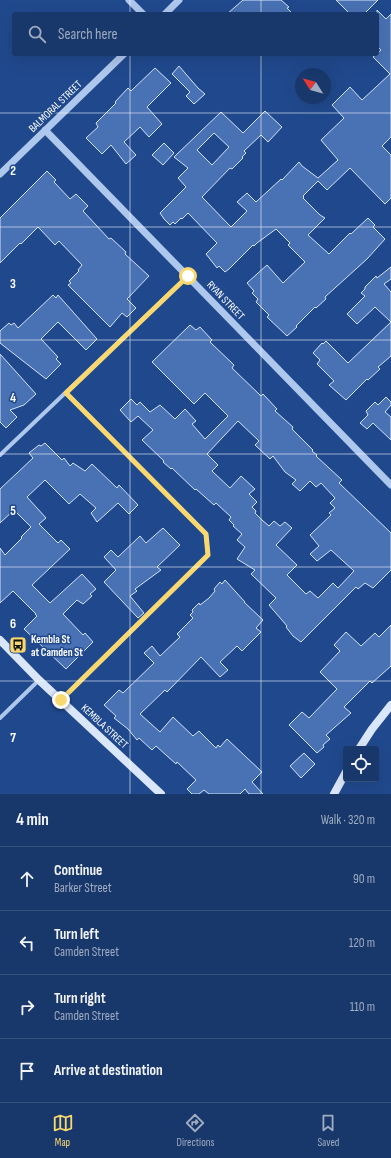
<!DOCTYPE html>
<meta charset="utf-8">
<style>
:root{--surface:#18376a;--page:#213f70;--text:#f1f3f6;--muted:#9facc1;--line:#36517e;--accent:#f9d96f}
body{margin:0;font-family:"Sofia Sans Condensed",sans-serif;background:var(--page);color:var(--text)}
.controls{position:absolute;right:12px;bottom:12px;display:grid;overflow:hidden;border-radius:4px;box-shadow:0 4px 16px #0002}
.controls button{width:36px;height:36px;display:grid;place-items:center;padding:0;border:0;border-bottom:1px solid var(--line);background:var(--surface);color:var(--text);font:20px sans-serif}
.compass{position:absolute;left:295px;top:68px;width:36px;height:36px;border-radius:50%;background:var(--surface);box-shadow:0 4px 16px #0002;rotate:307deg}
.stop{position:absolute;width:12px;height:12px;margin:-9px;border:3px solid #f9d96f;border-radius:50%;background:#fff}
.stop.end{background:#f9d96f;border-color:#fff;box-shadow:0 1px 4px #0008}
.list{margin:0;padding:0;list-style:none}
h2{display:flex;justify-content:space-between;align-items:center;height:52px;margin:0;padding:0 16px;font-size:17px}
h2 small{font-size:13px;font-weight:400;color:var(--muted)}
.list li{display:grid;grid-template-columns:26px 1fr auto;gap:12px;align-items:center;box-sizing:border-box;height:64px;padding:0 16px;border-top:1px solid var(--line)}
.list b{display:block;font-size:15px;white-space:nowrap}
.list p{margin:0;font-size:13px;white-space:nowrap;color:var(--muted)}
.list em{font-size:13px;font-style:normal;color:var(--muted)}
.icon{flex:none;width:22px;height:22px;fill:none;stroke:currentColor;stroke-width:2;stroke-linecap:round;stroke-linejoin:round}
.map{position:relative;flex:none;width:391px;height:794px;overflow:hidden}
.search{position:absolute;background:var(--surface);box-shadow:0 4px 16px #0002;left:12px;right:12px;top:12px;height:44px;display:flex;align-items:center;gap:10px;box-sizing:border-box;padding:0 14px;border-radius:4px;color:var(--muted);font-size:15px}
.sheet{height:308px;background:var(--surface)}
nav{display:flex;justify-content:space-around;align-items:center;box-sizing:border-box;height:56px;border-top:1px solid var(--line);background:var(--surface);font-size:11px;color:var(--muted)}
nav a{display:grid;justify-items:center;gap:2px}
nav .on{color:var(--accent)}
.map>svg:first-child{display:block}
</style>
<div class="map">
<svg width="391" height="794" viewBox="0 0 391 794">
<rect width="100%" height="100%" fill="#20498d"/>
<path fill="#4972b4" stroke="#d3e2f9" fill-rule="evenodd" d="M 243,0 L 281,0 L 289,7 L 287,8 L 293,14 L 227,14 Z
M 336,0 L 378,0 L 364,14 L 350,14 Z
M 377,10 L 386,19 L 391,14 L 391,137 L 382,146 L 391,155 L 391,198 L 385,204 L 350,168 L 327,190 L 318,181 L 303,196 L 304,197 L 303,198 L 320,215 L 325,218 L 308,235 L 329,254 L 350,233 L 351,234 L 368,218 L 375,225 L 373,227 L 385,239 L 367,259 L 325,297 L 326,299 L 316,308 L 315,307 L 296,326 L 297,327 L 287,336 L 267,317 L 269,315 L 256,302 L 258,299 L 252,293 L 254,291 L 247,283 L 267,265 L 283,283 L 305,262 L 288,245 L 290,243 L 276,229 L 257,243 L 254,246 L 253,245 L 229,269 L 225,272 L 219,266 L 217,268 L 206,254 L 217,243 L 188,213 L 182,219 L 181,218 L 175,224 L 173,222 L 170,225 L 164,219 L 160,213 L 186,187 L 178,178 L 188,168 L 174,157 L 221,112 L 243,133 L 265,111 L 282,127 L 268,142 L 261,135 L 244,151 L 246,153 L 242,157 L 243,158 L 232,169 L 230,168 L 202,197 L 231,227 L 247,211 L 237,202 L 247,193 L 256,202 L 281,179 L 282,180 L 299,162 L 302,166 L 318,178 L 338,160 L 321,140 L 344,118 L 332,105 L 350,87 L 362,100 L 390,74 L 373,57 L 381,50 L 377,46 ZM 214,133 L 229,147 L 212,165 L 197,150 Z
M 179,66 L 198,88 L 205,94 L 194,104 L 186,96 L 190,92 L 172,74 Z
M 155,68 L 171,83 L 147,107 L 162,124 L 149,137 L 140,127 L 124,142 L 136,155 L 126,164 L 111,145 L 102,154 L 86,138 L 98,127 L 96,123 L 116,103 L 115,102 L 128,88 L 131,91 Z
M 164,143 L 174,153 L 163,165 L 152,155 Z
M 47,171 L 56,180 L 54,182 L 70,199 L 76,194 L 88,206 L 83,211 L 109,239 L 111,238 L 126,252 L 125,254 L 149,276 L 127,299 L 136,308 L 127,317 L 122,313 L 110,327 L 68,285 L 71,283 L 69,281 L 79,271 L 78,270 L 82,265 L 59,241 L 55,245 L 38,227 L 21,244 L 20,243 L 0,263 L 0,218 Z
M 391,267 L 391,279 L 384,284 L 391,292 L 391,356 L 378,367 L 380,369 L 368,380 L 367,379 L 346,400 L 329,385 L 334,381 L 317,364 L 320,360 L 313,353 L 322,343 L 323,344 L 326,341 L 348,363 L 391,322 L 375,307 L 357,324 L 347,314 L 365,296 L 361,293 L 365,289 L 365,287 L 376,276 L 377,278 Z
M 53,295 L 56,298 L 58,295 L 97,339 L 86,350 L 58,322 L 41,339 L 58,357 L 56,359 L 61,364 L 46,379 L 0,343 L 0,331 L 9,323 L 11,325 L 14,323 L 18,328 Z
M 190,325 L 196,330 L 200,327 L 212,340 L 210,342 L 234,365 L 232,368 L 261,396 L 263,394 L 277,409 L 275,411 L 293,427 L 292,429 L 313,450 L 312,451 L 317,455 L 316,456 L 342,480 L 339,483 L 391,533 L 391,570 L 373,588 L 365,583 L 358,589 L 356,587 L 301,642 L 293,636 L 286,627 L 287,626 L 269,605 L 276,598 L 251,574 L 255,570 L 237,559 L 245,547 L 237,540 L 242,534 L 233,526 L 234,525 L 229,520 L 231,517 L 216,503 L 214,505 L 196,489 L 195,490 L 172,468 L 171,469 L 163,462 L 164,461 L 142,440 L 153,430 L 138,416 L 131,422 L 120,410 L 131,399 L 137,405 L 140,402 L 150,412 L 160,405 L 175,419 L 185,409 L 196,421 L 192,424 L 205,439 L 228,416 L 205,393 L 194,404 L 152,362 ZM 238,421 L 259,441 L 255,445 L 270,459 L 273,456 L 285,472 L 296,480 L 292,484 L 300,491 L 310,481 L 316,487 L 321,483 L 335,498 L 330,503 L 335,508 L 329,513 L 331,515 L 310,535 L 319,546 L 310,554 L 317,561 L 331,550 L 354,571 L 338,588 L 333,583 L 318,598 L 310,591 L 306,594 L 287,575 L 297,565 L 276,545 L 292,528 L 285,522 L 280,526 L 274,521 L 269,526 L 262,520 L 255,513 L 256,511 L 252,507 L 257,502 L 249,494 L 255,489 L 241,476 L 230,488 L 212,471 L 218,465 L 207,454 Z
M 0,354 L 36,394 L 24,405 L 10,410 L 17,417 L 6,428 L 0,422 Z
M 386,397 L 391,402 L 391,405 L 385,412 L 391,417 L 391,440 L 373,423 L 367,429 L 360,423 L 368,415 L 366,411 L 375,402 L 378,405 Z
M 45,443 L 62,460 L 64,458 L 70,466 L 73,463 L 85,471 L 92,464 L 117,488 L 119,485 L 138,505 L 129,514 L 118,503 L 97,522 L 91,513 L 96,508 L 80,494 L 69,504 L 45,480 L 27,497 L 46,518 L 39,524 L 58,543 L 61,540 L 70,549 L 32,585 L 50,603 L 82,574 L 96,589 L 90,594 L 92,596 L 83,604 L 77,600 L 63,614 L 83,635 L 85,633 L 93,642 L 66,669 L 24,629 L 37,616 L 35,614 L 36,614 L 13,591 L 0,603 L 0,548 L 5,555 L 22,538 L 21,537 L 31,527 L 14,510 L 0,523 L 0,489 L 33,458 L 29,453 L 39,445 L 41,446 Z
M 163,528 L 180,545 L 157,567 L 161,570 L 135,589 L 137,591 L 130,596 L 144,613 L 138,618 L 104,582 L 116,570 L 104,557 L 111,550 L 118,557 L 140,536 L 146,543 Z
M 225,580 L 245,602 L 244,602 L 263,620 L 256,628 L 261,632 L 242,651 L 237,646 L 220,662 L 228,670 L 220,677 L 201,657 L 167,692 L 165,690 L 140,714 L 160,732 L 173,717 L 193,736 L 199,731 L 216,748 L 218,745 L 220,747 L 227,739 L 262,772 L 252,782 L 263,794 L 249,794 L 245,789 L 240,794 L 209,794 L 204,790 L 199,794 L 192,794 L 187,789 L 196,780 L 177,762 L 176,764 L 156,746 L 152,750 L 139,738 L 137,740 L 128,729 L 114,718 L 116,716 L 104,705 L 119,690 L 123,693 L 154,663 L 144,653 L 152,646 L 160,656 L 180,637 L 177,634 L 193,618 L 190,615 L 193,612 L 192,610 L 199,603 L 200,605 L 209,598 L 215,591 L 214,589 L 220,582 L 222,584 Z
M 391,625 L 391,666 L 372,683 L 370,681 L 344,707 L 351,713 L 326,735 L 330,739 L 323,745 L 324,747 L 317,753 L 289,725 L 302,712 L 309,718 L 337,689 L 320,672 L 340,651 L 334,645 L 346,632 L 361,646 L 375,633 L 379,637 Z
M 304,753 L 315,764 L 301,778 L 290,766 Z"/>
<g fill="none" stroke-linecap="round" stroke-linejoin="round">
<path stroke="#aec7ec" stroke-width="4" d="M 0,455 L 188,276
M 61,700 L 208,555 L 206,534 L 66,393
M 0,718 L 39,680"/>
<path stroke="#aec7ec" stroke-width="7" d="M 129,0 L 143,14
M 165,14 L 179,0
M 45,130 L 391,485
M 0,174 L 124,54"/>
<path stroke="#dae6f9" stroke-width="8" d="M 0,640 L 39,680 L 161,794
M 359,749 L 372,729 L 391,705
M 334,794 L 346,772"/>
</g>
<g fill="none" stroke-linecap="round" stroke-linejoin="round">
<path stroke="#f9d96f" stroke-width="5" d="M 61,700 L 208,555 L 206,534 L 66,393 L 188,276"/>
</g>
<path fill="none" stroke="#fff" stroke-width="1" stroke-opacity="0.55" d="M 130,0 L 130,14M 261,0 L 261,14M 130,54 L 130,794M 261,54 L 261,794M 0,113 L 391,113M 0,227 L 391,227M 0,340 L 391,340M 0,454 L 391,454M 0,567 L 391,567M 0,681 L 391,681"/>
<defs>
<g id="bus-square" transform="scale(0.9)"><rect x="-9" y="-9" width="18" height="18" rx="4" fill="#f9d96f" stroke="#20498d"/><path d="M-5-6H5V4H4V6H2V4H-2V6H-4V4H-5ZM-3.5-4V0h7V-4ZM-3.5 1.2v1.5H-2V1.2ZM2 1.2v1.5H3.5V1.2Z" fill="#111"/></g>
</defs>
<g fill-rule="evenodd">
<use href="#bus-square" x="18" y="645"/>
</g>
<g text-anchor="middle" stroke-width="3" stroke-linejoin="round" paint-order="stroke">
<g font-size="11" fill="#fff" stroke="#20498d">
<text transform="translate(55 106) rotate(-44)" y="4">BALMORAL STREET</text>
<text transform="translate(226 300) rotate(46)" y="4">RYAN STREET</text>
<text transform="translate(105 726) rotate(43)" y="4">KEMBLA STREET</text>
</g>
<g font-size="11" font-weight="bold" fill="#fff" stroke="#20498d" text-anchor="start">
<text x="31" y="643">Kembla St<tspan x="31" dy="13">at Camden St</tspan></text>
</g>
</g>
<g font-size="13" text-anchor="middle" font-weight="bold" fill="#fff" stroke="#20498d" stroke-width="3" stroke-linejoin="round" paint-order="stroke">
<text x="13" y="175">2</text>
<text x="13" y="288">3</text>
<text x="13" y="402">4</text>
<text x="13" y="515">5</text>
<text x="13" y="628">6</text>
<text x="13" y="742">7</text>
</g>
</svg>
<div class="controls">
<button><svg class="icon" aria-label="locate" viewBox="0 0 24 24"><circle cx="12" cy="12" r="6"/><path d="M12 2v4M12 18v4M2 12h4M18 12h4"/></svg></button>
</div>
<svg class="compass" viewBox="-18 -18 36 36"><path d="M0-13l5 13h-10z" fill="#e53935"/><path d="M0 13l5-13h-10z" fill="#9facc1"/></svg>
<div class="stop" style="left:188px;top:276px"></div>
<div class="stop end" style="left:61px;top:700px"></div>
<div class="search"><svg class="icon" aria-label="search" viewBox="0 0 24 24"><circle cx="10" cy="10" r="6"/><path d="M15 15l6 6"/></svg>Search here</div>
</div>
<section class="sheet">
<h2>4 min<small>Walk · 320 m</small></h2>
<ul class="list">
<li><svg class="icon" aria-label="ahead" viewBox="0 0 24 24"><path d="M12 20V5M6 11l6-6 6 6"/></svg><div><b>Continue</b><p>Barker Street</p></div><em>90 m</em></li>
<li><svg class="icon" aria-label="left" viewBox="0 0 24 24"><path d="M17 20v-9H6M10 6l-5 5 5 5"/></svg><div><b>Turn left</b><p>Camden Street</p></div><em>120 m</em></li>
<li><svg class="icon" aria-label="right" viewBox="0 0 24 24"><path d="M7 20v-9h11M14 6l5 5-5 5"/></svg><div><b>Turn right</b><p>Camden Street</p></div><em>110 m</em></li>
<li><svg class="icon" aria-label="arrive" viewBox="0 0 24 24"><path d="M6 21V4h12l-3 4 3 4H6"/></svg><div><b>Arrive at destination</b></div></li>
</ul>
</section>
<nav>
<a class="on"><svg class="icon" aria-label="map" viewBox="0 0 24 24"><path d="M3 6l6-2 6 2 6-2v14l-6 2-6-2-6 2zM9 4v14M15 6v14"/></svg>Map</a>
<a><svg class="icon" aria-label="directions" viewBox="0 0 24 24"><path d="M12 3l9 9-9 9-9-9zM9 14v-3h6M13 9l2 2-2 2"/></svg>Directions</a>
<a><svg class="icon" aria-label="saved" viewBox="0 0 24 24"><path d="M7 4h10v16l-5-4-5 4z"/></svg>Saved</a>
</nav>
